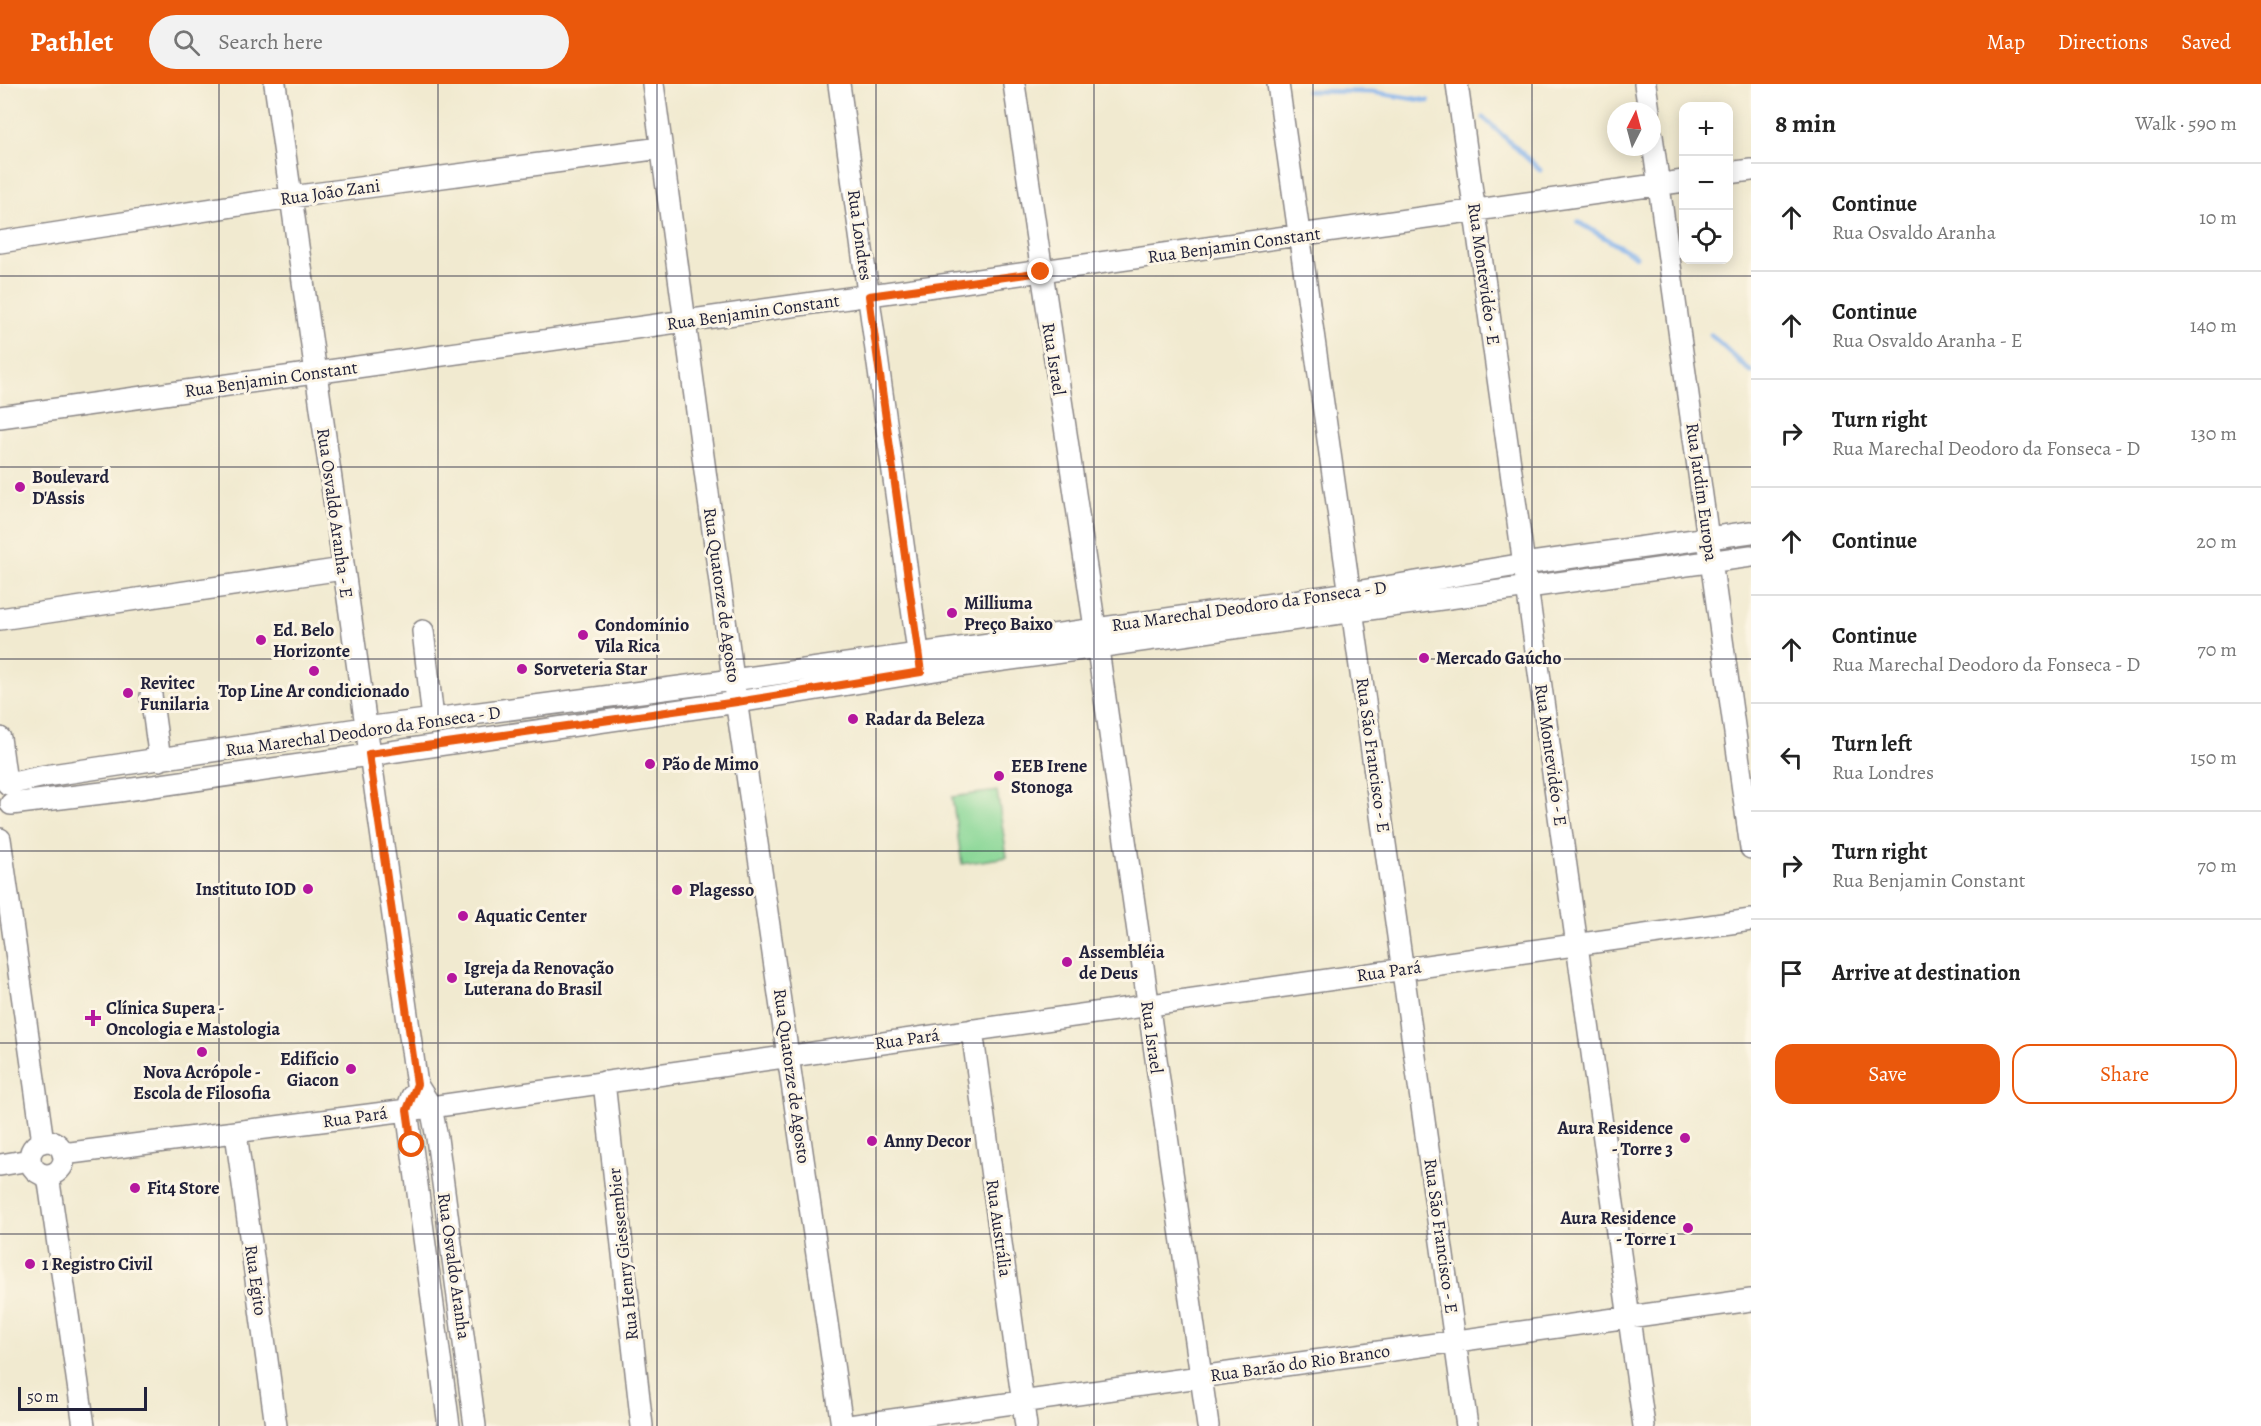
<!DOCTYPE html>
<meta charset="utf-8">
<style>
:root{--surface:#fff;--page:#f2f2f2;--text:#222;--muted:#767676;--line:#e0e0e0;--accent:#ea580c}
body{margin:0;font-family:Alegreya,serif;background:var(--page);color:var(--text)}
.controls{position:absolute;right:18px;top:18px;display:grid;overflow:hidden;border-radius:12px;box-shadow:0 3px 15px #0003}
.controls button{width:54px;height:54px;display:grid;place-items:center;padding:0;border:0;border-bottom:2px solid var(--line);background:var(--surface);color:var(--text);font:30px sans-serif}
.compass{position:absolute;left:1607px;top:18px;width:54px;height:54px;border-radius:50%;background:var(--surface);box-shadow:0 3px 15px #0003;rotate:6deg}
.scale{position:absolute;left:18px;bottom:15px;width:129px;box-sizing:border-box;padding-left:6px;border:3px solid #22223b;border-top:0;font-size:16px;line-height:21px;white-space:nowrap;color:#22223b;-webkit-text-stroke:4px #fcf5e5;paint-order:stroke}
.stop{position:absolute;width:18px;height:18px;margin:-14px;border:4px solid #ea580c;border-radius:50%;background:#fff}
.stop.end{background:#ea580c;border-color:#fff;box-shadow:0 2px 6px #0008}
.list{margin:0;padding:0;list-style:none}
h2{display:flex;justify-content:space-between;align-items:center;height:78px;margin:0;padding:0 24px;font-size:26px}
h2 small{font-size:20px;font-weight:400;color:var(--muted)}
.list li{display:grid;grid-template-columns:39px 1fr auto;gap:18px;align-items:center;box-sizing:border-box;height:108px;padding:0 24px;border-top:2px solid var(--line)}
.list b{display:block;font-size:22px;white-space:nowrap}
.list p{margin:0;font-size:20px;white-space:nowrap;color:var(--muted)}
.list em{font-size:20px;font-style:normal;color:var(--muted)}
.actions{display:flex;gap:12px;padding:18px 24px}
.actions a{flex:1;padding:14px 0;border:2px solid var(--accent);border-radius:18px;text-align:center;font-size:21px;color:var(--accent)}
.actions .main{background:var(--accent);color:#fff}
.icon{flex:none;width:33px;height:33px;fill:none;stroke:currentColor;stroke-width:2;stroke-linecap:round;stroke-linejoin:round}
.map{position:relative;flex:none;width:1751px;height:1342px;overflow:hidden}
header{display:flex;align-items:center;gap:36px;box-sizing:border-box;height:84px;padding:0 30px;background:var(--accent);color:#fff}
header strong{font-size:28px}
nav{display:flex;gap:33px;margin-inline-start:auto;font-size:21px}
.search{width:420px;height:54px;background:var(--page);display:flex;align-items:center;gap:15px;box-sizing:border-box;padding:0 21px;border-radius:33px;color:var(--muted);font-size:22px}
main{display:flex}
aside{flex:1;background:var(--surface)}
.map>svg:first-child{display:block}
</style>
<header>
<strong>Pathlet</strong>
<div class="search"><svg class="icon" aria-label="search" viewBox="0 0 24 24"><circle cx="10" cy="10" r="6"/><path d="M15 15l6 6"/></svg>Search here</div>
<nav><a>Map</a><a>Directions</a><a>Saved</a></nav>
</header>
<main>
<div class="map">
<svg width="1751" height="1342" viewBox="0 0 1751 1342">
<rect width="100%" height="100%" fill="#fcf5e5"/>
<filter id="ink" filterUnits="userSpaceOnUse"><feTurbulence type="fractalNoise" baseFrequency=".0167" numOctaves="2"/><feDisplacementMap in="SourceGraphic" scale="12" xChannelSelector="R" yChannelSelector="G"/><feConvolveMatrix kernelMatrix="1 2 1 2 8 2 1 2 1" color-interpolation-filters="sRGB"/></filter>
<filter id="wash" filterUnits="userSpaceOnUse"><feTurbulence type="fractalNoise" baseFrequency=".008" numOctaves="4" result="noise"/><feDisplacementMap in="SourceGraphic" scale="24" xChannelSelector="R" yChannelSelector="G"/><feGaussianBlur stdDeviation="1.35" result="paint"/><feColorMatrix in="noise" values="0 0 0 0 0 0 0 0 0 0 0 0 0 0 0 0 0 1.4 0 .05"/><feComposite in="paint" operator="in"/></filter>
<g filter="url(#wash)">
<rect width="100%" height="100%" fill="#f1ead0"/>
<path fill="#89d796" stroke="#567c68" stroke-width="1.5" d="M 997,707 L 1007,773 L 962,780 L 952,713 Z"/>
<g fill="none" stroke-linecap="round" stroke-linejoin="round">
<path stroke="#80b0eb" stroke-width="5" d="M 1307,7 L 1372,8 L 1428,17
M 1484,34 L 1540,86
M 1578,138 L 1636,172
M 1711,251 L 1751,288"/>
</g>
</g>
<g filter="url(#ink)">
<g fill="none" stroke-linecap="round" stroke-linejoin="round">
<g stroke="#8a8686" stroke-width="24">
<path id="minor" d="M 275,0 L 417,1001 L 431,1023 L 437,1054 L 475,1342
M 653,0 L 733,595 L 842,1342
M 839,0 L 920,582
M 1014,0 L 1095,544 L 1208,1342
M 1278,0 L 1467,1342
M 1457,0 L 1644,1342
M 1645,0 L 1649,27
M 1652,52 L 1751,764
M 1728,89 L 1751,86
M 0,158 L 291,113 L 661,64
M 0,333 L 1684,97
M 0,535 L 343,485
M 423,547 L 433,635
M 151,611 L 160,676
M 0,654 L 6,698
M 8,700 L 45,692 L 365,644 L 718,598 L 1350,509 L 1524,480 L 1751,448
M 11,720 L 119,707 L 737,618 L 954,583 L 1751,472
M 0,755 L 43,1058
M 972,946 L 1026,1342
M 604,998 L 642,1342
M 412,1012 L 407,1026 L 449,1342
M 236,1049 L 276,1342
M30 1074a17 17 0 1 1 34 0a17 17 0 1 1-34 0Z
M 63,1070 L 431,1023 L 1751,836
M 0,1081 L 30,1076
M 48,1091 L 84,1342
M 849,1342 L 1751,1216"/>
</g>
<use href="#minor" stroke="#fff" stroke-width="21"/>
</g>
</g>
<g fill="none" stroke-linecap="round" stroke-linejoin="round" filter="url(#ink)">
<path stroke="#ea580c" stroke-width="8" d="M 412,1061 L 407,1026 L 417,1000 L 369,670 L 737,618 L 921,588 L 869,212 L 1041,188"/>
</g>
<path fill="none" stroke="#22223b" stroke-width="1.5" stroke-opacity="0.55" d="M 219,0 L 219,1342M 438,0 L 438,1342M 657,0 L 657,1342M 876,0 L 876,1342M 1094,0 L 1094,1342M 1313,0 L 1313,1342M 1532,0 L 1532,1342M 0,192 L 1751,192M 0,383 L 1751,383M 0,575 L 1751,575M 0,767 L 1751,767M 0,959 L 1751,959M 0,1150 L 1751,1150"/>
<g fill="#b5179e" stroke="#fcf5e5" stroke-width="2">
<circle cx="20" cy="403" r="6"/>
<circle cx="952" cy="529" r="6"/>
<circle cx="583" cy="551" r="6"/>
<circle cx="261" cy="556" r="6"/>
<circle cx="1424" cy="574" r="6"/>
<circle cx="522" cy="585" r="6"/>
<circle cx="314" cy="587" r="6"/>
<circle cx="128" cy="609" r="6"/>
<circle cx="853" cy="635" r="6"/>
<circle cx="650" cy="680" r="6"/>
<circle cx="999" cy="692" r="6"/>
<circle cx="308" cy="805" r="6"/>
<circle cx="677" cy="806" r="6"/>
<circle cx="463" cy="832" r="6"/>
<circle cx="1067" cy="878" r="6"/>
<circle cx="452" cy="894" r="6"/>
<path d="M90 925h6v6h6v6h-6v6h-6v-6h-6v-6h6z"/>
<circle cx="202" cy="968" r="6"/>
<circle cx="351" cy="985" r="6"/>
<circle cx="1685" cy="1054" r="6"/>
<circle cx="872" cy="1057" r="6"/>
<circle cx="135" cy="1104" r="6"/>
<circle cx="1688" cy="1144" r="6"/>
<circle cx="30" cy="1180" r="6"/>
</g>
<g text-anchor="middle" stroke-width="6" stroke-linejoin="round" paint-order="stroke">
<g font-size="18" fill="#22223b" stroke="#fcf5e5">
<text transform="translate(330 108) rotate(-8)" y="6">Rua João Zani</text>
<text transform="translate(860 151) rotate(82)" y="6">Rua Londres</text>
<text transform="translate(1234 161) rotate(-8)" y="6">Rua Benjamin Constant</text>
<text transform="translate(1484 190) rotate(82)" y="6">Rua Montevidéo - E</text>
<text transform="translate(753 228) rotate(-8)" y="6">Rua Benjamin Constant</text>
<text transform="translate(1054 275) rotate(81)" y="6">Rua Israel</text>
<text transform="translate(271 295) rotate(-8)" y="6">Rua Benjamin Constant</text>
<text transform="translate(1702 408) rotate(82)" y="6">Rua Jardim Europa</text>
<text transform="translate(335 429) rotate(82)" y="6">Rua Osvaldo Aranha - E</text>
<text transform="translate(722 511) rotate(82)" y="6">Rua Quatorze de Agosto</text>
<text transform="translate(1249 522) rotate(-8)" y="6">Rua Marechal Deodoro da Fonseca - D</text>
<text transform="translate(363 647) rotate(-8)" y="6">Rua Marechal Deodoro da Fonseca - D</text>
<text transform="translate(1373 671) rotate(82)" y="6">Rua São Francisco - E</text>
<text transform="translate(1551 671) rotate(82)" y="6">Rua Montevidéo - E</text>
<text transform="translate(1389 887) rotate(-8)" y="6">Rua Pará</text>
<text transform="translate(1152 953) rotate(82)" y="6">Rua Israel</text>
<text transform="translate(907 955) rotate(-8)" y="6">Rua Pará</text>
<text transform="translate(792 992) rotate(82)" y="6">Rua Quatorze de Agosto</text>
<text transform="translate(355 1033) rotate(-8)" y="6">Rua Pará</text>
<text transform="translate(999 1144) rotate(82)" y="6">Rua Austrália</text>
<text transform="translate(1441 1152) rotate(82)" y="6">Rua São Francisco - E</text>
<text transform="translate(623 1170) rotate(-96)" y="6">Rua Henry Giessembier</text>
<text transform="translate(454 1182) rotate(82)" y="6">Rua Osvaldo Aranha</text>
<text transform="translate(256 1196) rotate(82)" y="6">Rua Egito</text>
<text transform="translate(1300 1279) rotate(-8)" y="6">Rua Barão do Rio Branco</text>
</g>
<g font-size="18" font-weight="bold" fill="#22223b" stroke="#fcf5e5" text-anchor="start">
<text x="32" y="399">Boulevard<tspan x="32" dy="21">D'Assis</tspan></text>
<text x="964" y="525">Milliuma<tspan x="964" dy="21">Preço Baixo</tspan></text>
<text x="595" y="547">Condomínio<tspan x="595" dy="21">Vila Rica</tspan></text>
<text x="273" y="552">Ed. Belo<tspan x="273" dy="21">Horizonte</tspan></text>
<text x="1436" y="580">Mercado Gaúcho</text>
<text x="534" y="591">Sorveteria Star</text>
<text x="140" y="605">Revitec<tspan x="140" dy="21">Funilaria</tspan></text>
<text x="314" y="613" text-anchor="middle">Top Line Ar condicionado</text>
<text x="865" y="641">Radar da Beleza</text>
<text x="662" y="686">Pão de Mimo</text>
<text x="1011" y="688">EEB Irene<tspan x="1011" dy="21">Stonoga</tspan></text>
<text x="296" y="811" text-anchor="end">Instituto IOD</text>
<text x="689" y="812">Plagesso</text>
<text x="475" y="838">Aquatic Center</text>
<text x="1079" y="874">Assembléia<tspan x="1079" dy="21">de Deus</tspan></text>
<text x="464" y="890">Igreja da Renovação<tspan x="464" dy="21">Luterana do Brasil</tspan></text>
<text x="106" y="930">Clínica Supera -<tspan x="106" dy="21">Oncologia e Mastologia</tspan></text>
<text x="339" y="981" text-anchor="end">Edifício<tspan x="339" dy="21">Giacon</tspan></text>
<text x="202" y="994" text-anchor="middle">Nova Acrópole -<tspan x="202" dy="21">Escola de Filosofia</tspan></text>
<text x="1673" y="1050" text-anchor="end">Aura Residence<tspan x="1673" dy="21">- Torre 3</tspan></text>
<text x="884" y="1063">Anny Decor</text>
<text x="147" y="1110">Fit4 Store</text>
<text x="1676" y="1140" text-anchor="end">Aura Residence<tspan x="1676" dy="21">- Torre 1</tspan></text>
<text x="42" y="1186">1 Registro Civil</text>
</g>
</g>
</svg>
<div class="controls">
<button>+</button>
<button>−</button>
<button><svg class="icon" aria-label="locate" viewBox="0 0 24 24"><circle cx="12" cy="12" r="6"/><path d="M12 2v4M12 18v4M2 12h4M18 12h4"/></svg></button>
</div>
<svg class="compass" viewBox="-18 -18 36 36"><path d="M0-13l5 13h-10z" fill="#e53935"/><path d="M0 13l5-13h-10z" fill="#767676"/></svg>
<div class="scale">50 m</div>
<div class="stop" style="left:412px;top:1061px"></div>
<div class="stop end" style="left:1041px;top:188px"></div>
</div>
<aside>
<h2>8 min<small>Walk · 590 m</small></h2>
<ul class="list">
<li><svg class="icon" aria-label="ahead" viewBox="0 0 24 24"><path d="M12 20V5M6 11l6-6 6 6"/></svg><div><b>Continue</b><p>Rua Osvaldo Aranha</p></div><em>10 m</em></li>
<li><svg class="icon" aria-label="ahead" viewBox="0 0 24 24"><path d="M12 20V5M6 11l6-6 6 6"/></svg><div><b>Continue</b><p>Rua Osvaldo Aranha - E</p></div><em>140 m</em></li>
<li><svg class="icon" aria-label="right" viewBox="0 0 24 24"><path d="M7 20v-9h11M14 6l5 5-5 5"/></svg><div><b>Turn right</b><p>Rua Marechal Deodoro da Fonseca - D</p></div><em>130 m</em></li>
<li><svg class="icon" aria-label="ahead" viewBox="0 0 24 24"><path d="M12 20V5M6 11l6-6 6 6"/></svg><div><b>Continue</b></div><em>20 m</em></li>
<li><svg class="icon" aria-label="ahead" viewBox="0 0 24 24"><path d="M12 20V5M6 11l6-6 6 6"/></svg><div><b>Continue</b><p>Rua Marechal Deodoro da Fonseca - D</p></div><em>70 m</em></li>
<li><svg class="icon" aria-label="left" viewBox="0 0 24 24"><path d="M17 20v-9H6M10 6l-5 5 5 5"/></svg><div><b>Turn left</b><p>Rua Londres</p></div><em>150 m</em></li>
<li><svg class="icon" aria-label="right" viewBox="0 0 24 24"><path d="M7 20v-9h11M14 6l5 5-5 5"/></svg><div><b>Turn right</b><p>Rua Benjamin Constant</p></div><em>70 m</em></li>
<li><svg class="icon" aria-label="arrive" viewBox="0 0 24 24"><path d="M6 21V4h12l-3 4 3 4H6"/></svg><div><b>Arrive at destination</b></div></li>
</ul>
<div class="actions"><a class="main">Save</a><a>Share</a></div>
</aside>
</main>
